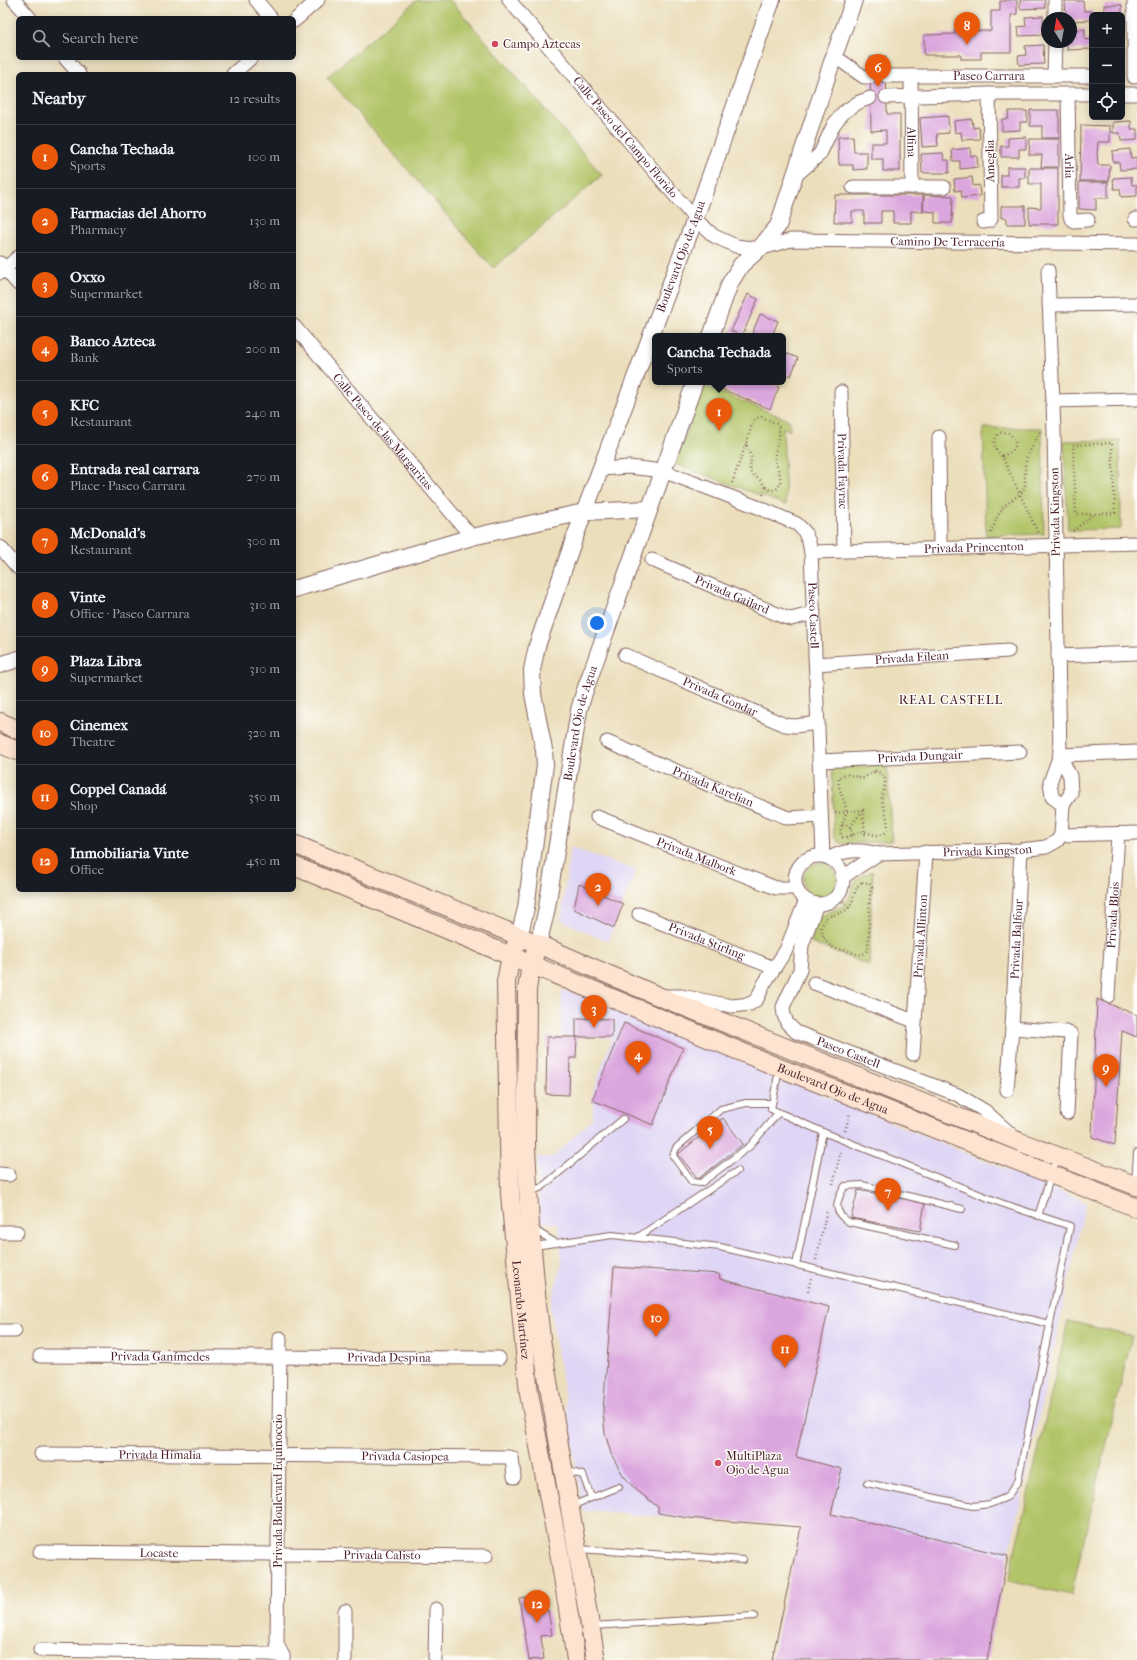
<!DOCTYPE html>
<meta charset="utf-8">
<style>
:root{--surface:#171b24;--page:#20242c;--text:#f1f3f6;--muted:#9ea1a6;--line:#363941;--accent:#ea580c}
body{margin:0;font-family:"IM FELL French Canon",serif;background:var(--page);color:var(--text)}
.controls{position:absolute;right:12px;top:12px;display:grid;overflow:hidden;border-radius:6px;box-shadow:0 2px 10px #0003}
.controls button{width:36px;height:36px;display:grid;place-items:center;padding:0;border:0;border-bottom:1px solid var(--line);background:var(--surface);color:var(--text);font:20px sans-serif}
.compass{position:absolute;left:1041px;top:12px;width:36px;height:36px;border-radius:50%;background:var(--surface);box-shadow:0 2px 10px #0003;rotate:349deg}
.you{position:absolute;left:597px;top:623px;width:14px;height:14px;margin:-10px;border:3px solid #fff;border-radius:50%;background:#1a73e8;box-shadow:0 0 0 6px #1a73e833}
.badge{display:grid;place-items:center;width:26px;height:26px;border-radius:50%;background:var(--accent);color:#fff;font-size:13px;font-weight:700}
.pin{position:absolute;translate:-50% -33px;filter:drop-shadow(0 1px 2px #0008)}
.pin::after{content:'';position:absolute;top:21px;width:14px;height:12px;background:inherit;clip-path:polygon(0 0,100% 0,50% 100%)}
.popup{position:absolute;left:652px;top:333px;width:134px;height:52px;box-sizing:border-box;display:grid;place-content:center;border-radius:6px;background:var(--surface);filter:drop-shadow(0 1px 3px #0005);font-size:13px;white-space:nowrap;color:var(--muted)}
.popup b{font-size:15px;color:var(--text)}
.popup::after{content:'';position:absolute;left:50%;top:100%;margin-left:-8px;border:8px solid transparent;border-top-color:var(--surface)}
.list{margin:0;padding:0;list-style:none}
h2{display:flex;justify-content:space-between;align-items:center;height:52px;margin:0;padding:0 16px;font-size:17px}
h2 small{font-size:13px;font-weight:400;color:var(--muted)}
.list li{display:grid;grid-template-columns:26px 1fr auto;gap:12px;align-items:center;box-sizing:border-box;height:64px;padding:0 16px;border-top:1px solid var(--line)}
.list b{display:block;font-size:15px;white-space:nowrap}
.list p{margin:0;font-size:13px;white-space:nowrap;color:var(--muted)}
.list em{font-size:13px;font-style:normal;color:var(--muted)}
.icon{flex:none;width:22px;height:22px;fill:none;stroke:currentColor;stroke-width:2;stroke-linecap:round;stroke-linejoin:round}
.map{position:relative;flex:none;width:1137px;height:1660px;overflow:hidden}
.search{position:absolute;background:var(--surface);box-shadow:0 2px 10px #0003;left:16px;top:16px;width:280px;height:44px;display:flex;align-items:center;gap:10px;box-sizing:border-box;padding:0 14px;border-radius:6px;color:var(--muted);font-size:15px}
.panel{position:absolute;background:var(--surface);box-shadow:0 2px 10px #0003;left:16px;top:72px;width:280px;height:820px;border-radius:6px}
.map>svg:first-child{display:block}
</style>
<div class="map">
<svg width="1137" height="1660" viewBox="0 0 1137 1660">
<rect width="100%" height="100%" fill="#fdfcf7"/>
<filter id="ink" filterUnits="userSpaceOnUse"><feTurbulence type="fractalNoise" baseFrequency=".025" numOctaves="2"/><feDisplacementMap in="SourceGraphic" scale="8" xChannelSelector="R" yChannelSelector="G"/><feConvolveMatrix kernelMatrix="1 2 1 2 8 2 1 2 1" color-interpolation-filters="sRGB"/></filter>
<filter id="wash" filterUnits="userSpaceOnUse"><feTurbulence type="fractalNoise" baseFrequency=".012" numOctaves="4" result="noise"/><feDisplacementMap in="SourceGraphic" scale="16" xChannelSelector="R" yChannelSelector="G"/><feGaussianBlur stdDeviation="0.9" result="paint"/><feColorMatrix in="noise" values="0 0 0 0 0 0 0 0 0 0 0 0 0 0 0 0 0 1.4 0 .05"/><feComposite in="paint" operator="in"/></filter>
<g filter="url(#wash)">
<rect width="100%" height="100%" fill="#ebdebb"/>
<path fill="#dfd5f5" d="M 570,847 L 636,870 L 608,942 L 561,920 Z
M 562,990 L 613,1004 L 730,1057 L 1086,1202 L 986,1660 L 771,1660 L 801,1527 L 583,1511 L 550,1307 L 562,1262 L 558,1224 L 540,1221 L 537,1157 L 553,1157 L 593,1118 L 593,1092 L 612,1038 L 561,1036 Z"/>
<path fill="#b2c468" stroke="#7e724a" d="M 417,0 L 450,0 L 602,175 L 493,268 L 327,77 Z
M 705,386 L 789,420 L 790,431 L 783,427 L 786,505 L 675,464 Z
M 983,428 L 1042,428 L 1044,534 L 986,536 Z
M 1120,440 L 1121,529 L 1068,530 L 1064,441 Z
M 887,765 L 892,841 L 843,844 L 838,842 L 834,837 L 832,767 Z
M803 880a17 17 0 1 1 34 0a17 17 0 1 1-34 0Z
M 873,871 L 869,965 L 811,943 C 813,936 813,926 818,920 C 823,913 835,911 842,906 C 858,893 845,880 873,871 Z
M 1068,1321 L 1132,1336 L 1071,1595 L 1008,1581 Z"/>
<g id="blocks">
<path fill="#dba5de" d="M 1006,0 L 1017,0 L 1017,14 L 1011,15 L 1011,52 L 981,52 L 981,59 L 961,59 L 961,55 L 924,55 L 924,35 L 955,34 L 955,31 L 991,31 L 991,11 L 1000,11 L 1000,1 L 1006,1 Z
M 1020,0 L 1045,0 L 1045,8 L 1020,9 Z
M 1065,1 L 1083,1 L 1084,11 L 1092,11 L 1092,20 L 1071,21 L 1071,18 L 1066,18 Z
M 1104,5 L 1122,5 L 1122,15 L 1104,15 Z
M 1043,16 L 1044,35 L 1019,36 L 1018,27 L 1026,26 L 1025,17 Z
M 1085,29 L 1085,40 L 1092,39 L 1092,49 L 1067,50 L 1067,42 L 1071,42 L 1071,30 Z
M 1043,45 L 1044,64 L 1019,65 L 1018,56 L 1026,55 L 1025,46 Z
M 886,56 L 887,114 L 900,114 L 900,171 L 883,171 L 883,159 L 871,159 L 871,143 L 886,143 L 886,130 L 871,131 L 870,57 Z
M 1030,110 L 1059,110 L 1059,138 L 1042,138 L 1042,126 L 1030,126 Z
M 1009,111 L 1027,111 L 1027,122 L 1020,122 L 1020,130 L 1002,131 L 1002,119 L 1008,119 Z
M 948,116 L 949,133 L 937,134 L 938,146 L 922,147 L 920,118 Z
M 972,119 L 973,128 L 979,127 L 980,139 L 962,140 L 961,132 L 955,133 L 954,121 Z
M 1131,121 L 1131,129 L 1137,129 L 1137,140 L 1121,141 L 1120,133 L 1113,133 L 1113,122 Z
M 1081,125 L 1110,126 L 1110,142 L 1098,142 L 1097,154 L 1098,165 L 1110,165 L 1109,181 L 1080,181 Z
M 853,136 L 854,152 L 867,152 L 867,169 L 853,170 L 853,165 L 839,165 L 838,137 Z
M 1026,137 L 1026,149 L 1019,149 L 1019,157 L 1001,157 L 1001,146 L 1008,146 L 1008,138 Z
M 1030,139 L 1059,139 L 1059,167 L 1041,167 L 1042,155 L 1029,155 Z
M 970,148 L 971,156 L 977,156 L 978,167 L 960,169 L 960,161 L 953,161 L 952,150 Z
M 1130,149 L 1131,158 L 1137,157 L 1137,169 L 1120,170 L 1119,162 L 1113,162 L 1112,151 Z
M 943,153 L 944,160 L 949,160 L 949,173 L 922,173 L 921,154 Z
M 1007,167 L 1025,167 L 1025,178 L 1019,178 L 1019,187 L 1001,187 L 1001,175 L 1007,175 Z
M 1029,168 L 1058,168 L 1058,224 L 1029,224 L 1029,207 L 1041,208 L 1041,184 L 1029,184 Z
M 972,177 L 973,186 L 979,185 L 980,196 L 962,198 L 961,190 L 955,191 L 954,179 Z
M 1131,177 L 1132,185 L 1137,185 L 1137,196 L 1121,197 L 1120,189 L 1114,189 L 1113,178 Z
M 1079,182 L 1108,182 L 1108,198 L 1096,198 L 1096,210 L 1079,209 Z
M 835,195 L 923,195 L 923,212 L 911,211 L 911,223 L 893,223 L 893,211 L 881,211 L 881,223 L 864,223 L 864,211 L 852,211 L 852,222 L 834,222 Z
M 924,195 L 953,196 L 952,223 L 935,223 L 935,212 L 923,211 Z
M 1001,206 L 1025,206 L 1025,224 L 1007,224 L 1007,218 L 1001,218 Z
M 748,294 L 758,299 L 742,336 L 731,331 Z
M 760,314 L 778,321 L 772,336 L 751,336 Z
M 783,352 L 798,358 L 791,376 L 783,373 Z
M 711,382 L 767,382 L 779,387 L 770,409 L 710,384 Z
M 579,884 L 623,904 L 614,928 L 574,909 Z
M 1097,999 L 1137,1015 L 1137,1037 L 1122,1031 L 1115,1145 L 1092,1137 Z
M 576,1018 L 612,1019 L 612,1037 L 576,1037 Z
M 624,1023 L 683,1048 L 653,1125 L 592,1100 Z
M 547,1037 L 577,1037 L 576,1058 L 570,1058 L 569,1095 L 546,1094 Z
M 723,1118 L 743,1144 L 698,1179 L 678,1154 Z
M 858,1190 L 925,1203 L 920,1231 L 851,1218 Z
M 614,1267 L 719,1274 L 720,1279 L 829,1307 L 796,1457 L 842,1469 L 831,1514 L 1008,1556 L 987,1660 L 772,1660 L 801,1527 L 688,1518 L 658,1513 L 658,1507 L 634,1488 L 623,1475 L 611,1454 L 605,1433 L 603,1412 Z
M 535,1595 L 538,1612 L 548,1610 L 552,1635 L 541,1636 L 544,1659 L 529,1660 L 519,1598 Z"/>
</g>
</g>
<g filter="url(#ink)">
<use href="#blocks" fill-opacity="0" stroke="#82625d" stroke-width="1"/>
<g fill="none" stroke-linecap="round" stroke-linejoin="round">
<g stroke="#82625d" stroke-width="8">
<path id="service" d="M 779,1070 L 771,1109 L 823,1132 L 1001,1203 L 1070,1226 L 1018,1481 L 1007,1497 L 990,1504 L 973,1506 L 867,1483
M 772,1103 L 746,1103 L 721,1109 L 676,1148 L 673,1156 L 692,1182 L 701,1183 L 750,1146 L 778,1113
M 1135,1184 L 1137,1153
M 530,1192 L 542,1187 L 623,1119
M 1038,1216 L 1057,1157
M 533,1229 L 556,1243
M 638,1237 L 737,1171
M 955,1245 L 849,1222 C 832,1212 836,1201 845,1186 L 862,1185 L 962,1209
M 534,1246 L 612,1235 L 720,1247 L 1050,1324
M 796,1265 L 823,1132
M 567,1471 L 583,1475 L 591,1497
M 571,1506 L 619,1487
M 578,1549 L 743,1560
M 592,1626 L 754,1616"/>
</g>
<g stroke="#82625d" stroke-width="15">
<g id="minor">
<path d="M 14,0 L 30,18"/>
<path d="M 256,0 L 271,18"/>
<path id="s1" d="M 509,0 L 695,219 L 714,236 L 736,246 L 759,249 L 791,240 L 1137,244"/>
<path d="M 1055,18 L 1055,0"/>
<path d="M 294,21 L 318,0"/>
<path d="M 834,56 L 864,77 L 870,77"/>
<path d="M 65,58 L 79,74"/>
<path d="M 233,74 L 251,58"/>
<path id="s2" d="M 886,76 L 1092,76"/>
<path id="s3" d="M 911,76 L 912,187"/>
<path d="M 1054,76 L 1055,42"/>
<path d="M 1134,77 L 1134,0"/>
<path d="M 1122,94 L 1137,94"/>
<path id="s4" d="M 1068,95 L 1070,215 L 1071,219 L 1074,221 L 1088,220"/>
<path d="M 886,97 L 989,94 L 1092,94"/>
<path d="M 795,176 L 820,154 L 834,124 L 844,112 L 859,102 L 870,98"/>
<path d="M 853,187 L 944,187"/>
<path d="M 1135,219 L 1137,219"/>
<path d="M 983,222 L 989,221 L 991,219 L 989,94"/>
<path d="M 0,263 L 18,284"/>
<path d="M 0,273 L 18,257"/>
<path d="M 1049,305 L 1137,304"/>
<path id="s5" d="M 294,326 L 472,537"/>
<path id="s6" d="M 841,392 L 844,550"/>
<path d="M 1052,401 L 1137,399"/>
<path d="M 939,437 L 940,547"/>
<path id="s7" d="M 601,469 L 629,467 L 663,471 L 760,508 L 797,524 L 804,531 L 809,542 L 811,552 L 823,856"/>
<path d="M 0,547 L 18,568"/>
<path id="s8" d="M 811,552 L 1137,543"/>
<path id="s9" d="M 652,560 L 784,617 L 791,619 L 814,613"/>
<path id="s10" d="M 625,655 L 785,725 L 795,726 L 818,723"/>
<path d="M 1058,656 L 1137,653"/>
<path id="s11" d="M 816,664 L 1008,651"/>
<path id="s12" d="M 607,742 L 788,818 L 821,816"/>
<path d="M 1060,755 L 1137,752"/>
<path d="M 1060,755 L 1050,782 L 1052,797 L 1063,805"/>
<path id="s13" d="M 819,761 L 1020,752"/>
<path id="s14" d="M 597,817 L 776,888 L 796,888"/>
<path d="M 1061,835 L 1137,833"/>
<circle cx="819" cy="880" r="24"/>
<path id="s15" d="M 830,858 C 845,849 861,849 878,854 L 1021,850 L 1046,847 L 1057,841 L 1061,835 L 1063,805 L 1071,793 L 1070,776 L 1060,755 L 1054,431 L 1048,270"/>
<path d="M 843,877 L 878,854"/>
<path id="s16" d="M 817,904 L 802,945 L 800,970 L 783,1007 L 784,1015 L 787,1023 L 796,1032 L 958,1095 L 985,1111 L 1013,1136"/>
<path id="s17" d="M 639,914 L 774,968"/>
<path d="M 814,983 L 914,1021"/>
<path d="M 664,996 L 681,996 L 732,1006 L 750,1004 L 757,999 L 764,984 L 786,950 L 806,900"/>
<path id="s18" d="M 1108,996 L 1118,834"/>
<path d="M 1012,1028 L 1066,1032 L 1071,1034 L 1067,1113"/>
<path id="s19" d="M 913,1054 L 926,852"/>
<path id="s20" d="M 1007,1090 L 1012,1028 L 1021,850"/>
<path d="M 0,1174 L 9,1175"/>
<path d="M 0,1232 L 17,1232"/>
<path d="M 0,1331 L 15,1331"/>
<path d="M 280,1338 L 277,1644 L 283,1656 L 283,1660"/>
<path id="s21" d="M 40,1356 L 499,1358"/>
<path id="s22" d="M 41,1454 L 509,1457 L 512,1458 L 514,1477"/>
<path id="s23" d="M 40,1552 L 486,1556"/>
<path d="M 40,1650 L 270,1654 L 283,1656"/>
<path d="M 345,1660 L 345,1611"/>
<path d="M 435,1660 L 436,1609"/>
</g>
</g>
<g stroke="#82625d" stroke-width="18">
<g id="tertiary">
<path d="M 711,336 L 730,283 L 741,265 L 759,249 L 778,226 L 834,56 L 854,0"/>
<path d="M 294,589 L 472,537 L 538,522 L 584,512 L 649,509"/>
<path d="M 0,665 L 18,659"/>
<path id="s24" d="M 519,937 L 526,908 L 545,765 L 544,750 L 533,694 L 532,670 L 537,646 L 573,542 L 695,219 L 772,0"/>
<path id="s25" d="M 538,944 L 546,913 L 579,710 L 584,693 L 695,382"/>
</g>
</g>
<g stroke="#82625d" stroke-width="20">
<g id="secondary">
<path d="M 0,722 L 18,730"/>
<path d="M 0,744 L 18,751"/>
<path d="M 294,844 L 538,944 L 658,996 L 1020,1142 L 1137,1186"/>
<path id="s26" d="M 294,866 L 780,1068 L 1137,1208"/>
<path id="s27" d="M 516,945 L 511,956 L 506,982 L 510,1195 L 529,1394 L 559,1552 L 576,1660"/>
<path d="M 535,953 L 531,964 L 527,990 L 526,1146 L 530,1227 L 537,1304 L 542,1346 L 596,1660"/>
</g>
</g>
<path stroke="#82625d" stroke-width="2.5" stroke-dasharray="1 3" stroke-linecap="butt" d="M 1002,456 C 1016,452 1021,441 1007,432 L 999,433 C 992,442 993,449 1002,456 L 1038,533
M 732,483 L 746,444
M 763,495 L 765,487 L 761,481 L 750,472 L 751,457 L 746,444 L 753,421 L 757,418 L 762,417 L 777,424 C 783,435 776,444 775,455 C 774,465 782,473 780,483 C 779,486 778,488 775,490 L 770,490 L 765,487
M 1073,531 L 1094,514 L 1115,513 L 1112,443 L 1073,445 L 1076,514 L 1094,514
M 991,533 L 997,517 L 1004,506 L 1020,494 L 1025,487 L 1025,466 L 1027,457 L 1040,432
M 875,771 C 889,775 885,786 882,796 C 880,806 899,835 877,835 C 872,835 867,832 862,832 C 854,832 850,839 842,837 C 837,829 846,820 846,811 C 846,799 836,789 839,777 L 846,774 L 863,778 Z
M 835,813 L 863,810 L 865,838
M 842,825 L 847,825 C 851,828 852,830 852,836
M 850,827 L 863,810
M 862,882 L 869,883 L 872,888 L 870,893 L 868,949 C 862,958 856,954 849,951 C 845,950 840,950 836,949 C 827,945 822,937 821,927 L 826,918 C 833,914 844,914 849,907 C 855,900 853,888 862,882 Z
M 838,895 L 849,908
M 845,1131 L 850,1113
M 833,1184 L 841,1150
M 816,1260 L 827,1210
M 808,1291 L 811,1278"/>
<use href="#service" stroke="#fff" stroke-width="6"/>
<use href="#minor" stroke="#fff" stroke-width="13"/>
<use href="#tertiary" stroke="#fff" stroke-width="16"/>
<use href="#secondary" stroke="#fde4d1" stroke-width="18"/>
</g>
</g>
<g fill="#d1495b" stroke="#fdfcf7" stroke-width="1.5">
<circle cx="495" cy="44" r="4"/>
<circle cx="718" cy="1463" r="4"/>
</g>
<g text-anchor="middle" stroke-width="3" stroke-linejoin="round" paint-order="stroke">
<g font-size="12" fill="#4a1f2b" stroke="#fdfcf7" text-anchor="start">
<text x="503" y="48">Campo Aztecas</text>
<text x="726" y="1460">MultiPlaza<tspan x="726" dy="14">Ojo de Agua</tspan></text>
</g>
<g font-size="12" fill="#4a1f2b" stroke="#fdfcf7">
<text dy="4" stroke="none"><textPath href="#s2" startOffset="103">Paseo Carrara</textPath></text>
<text dy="4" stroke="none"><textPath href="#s1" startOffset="180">Calle Paseo del Campo Florido</textPath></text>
<text dy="4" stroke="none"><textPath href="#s3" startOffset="66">Alfina</textPath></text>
<text transform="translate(990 161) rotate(-91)" y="4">Ameglia</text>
<text dy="4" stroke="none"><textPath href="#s4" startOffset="71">Arlia</textPath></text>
<text dy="4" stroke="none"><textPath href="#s1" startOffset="550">Camino De Terracería</textPath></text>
<text dy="4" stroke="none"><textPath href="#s24" startOffset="710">Boulevard Ojo de Agua</textPath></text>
<text dy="4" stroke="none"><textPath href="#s5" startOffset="138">Calle Paseo de las Margaritas</textPath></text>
<text dy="4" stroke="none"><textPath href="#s6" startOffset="79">Privada Fayrac</textPath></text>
<text transform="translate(1055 512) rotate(-91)" y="4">Privada Kingston</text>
<text dy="4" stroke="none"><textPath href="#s8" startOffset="163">Privada Princenton</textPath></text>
<text dy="4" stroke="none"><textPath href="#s9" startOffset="87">Privada Gailard</textPath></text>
<text dy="4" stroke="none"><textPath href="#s7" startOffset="302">Paseo Castell</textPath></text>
<text dy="4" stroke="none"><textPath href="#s11" startOffset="96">Privada Eilean</textPath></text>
<text dy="4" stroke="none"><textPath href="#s10" startOffset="104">Privada Gondar</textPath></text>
<text dy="4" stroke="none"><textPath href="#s25" startOffset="225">Boulevard Ojo de Agua</textPath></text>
<text dy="4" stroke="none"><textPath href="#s13" startOffset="101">Privada Dungair</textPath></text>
<text dy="4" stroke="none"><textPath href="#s12" startOffset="115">Privada Karelian</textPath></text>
<text dy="4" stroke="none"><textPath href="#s15" startOffset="159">Privada Kingston</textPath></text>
<text dy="4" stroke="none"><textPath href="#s14" startOffset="107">Privada Malbork</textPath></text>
<text dy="4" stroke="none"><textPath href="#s18" startOffset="81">Privada Blois</textPath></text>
<text dy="4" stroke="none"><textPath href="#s19" startOffset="118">Privada Allinton</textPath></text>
<text dy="4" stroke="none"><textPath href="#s20" startOffset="151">Privada Balfour</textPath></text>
<text dy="4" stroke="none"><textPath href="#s17" startOffset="73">Privada Stirling</textPath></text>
<text dy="4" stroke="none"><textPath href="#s16" startOffset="195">Paseo Castell</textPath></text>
<text dy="4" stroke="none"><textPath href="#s26" startOffset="583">Boulevard Ojo de Agua</textPath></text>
<text dy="4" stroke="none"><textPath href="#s27" startOffset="367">Leonardo Martínez</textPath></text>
<text dy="4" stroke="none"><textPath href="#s21" startOffset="120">Privada Ganímedes</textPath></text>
<text dy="4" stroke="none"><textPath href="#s21" startOffset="349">Privada Despina</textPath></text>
<text dy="4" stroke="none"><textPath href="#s22" startOffset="119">Privada Himalia</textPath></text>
<text dy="4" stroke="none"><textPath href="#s22" startOffset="364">Privada Casiopea</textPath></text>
<text transform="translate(278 1491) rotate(-90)" y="4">Privada Boulevard Equinoccio</text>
<text dy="4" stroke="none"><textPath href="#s23" startOffset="119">Locaste</textPath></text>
<text dy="4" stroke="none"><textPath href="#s23" startOffset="342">Privada Calisto</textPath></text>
</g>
<g font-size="13" letter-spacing="1" fill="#4a1f2b" stroke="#fdfcf7">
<text x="951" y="704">REAL CASTELL</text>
</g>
</g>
</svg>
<div class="controls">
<button>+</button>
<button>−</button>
<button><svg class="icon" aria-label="locate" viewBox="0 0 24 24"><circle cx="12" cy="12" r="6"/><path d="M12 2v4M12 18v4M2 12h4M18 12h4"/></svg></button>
</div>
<svg class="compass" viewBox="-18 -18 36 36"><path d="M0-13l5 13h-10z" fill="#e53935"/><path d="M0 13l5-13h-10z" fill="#9ea1a6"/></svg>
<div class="you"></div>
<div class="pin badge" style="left:719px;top:431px">1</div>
<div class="popup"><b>Cancha Techada</b>Sports</div>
<div class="pin badge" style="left:598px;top:906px">2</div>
<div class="pin badge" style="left:594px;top:1028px">3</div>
<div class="pin badge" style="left:638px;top:1074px">4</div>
<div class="pin badge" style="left:710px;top:1149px">5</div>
<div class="pin badge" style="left:878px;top:87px">6</div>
<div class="pin badge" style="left:888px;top:1211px">7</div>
<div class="pin badge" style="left:967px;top:45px">8</div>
<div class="pin badge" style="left:1106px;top:1087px">9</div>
<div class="pin badge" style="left:656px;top:1337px">10</div>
<div class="pin badge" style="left:785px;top:1368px">11</div>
<div class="pin badge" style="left:537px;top:1623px">12</div>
<div class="search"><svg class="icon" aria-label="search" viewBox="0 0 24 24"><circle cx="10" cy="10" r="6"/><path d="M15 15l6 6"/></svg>Search here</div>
<section class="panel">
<h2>Nearby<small>12 results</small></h2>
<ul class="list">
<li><span class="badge">1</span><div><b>Cancha Techada</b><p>Sports</p></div><em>100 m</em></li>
<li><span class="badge">2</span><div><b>Farmacias del Ahorro</b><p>Pharmacy</p></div><em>130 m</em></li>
<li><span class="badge">3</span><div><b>Oxxo</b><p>Supermarket</p></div><em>180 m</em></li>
<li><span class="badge">4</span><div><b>Banco Azteca</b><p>Bank</p></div><em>200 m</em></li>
<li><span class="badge">5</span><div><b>KFC</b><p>Restaurant</p></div><em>240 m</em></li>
<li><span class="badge">6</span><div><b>Entrada real carrara</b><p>Place · Paseo Carrara</p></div><em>270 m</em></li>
<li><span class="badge">7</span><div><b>McDonald's</b><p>Restaurant</p></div><em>300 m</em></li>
<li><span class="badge">8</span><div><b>Vinte</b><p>Office · Paseo Carrara</p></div><em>310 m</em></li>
<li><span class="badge">9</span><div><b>Plaza Libra</b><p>Supermarket</p></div><em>310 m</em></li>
<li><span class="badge">10</span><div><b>Cinemex</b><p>Theatre</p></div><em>320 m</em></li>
<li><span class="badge">11</span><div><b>Coppel Canadá</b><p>Shop</p></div><em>350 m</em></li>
<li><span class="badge">12</span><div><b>Inmobiliaria Vinte</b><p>Office</p></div><em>450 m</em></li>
</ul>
</section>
</div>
